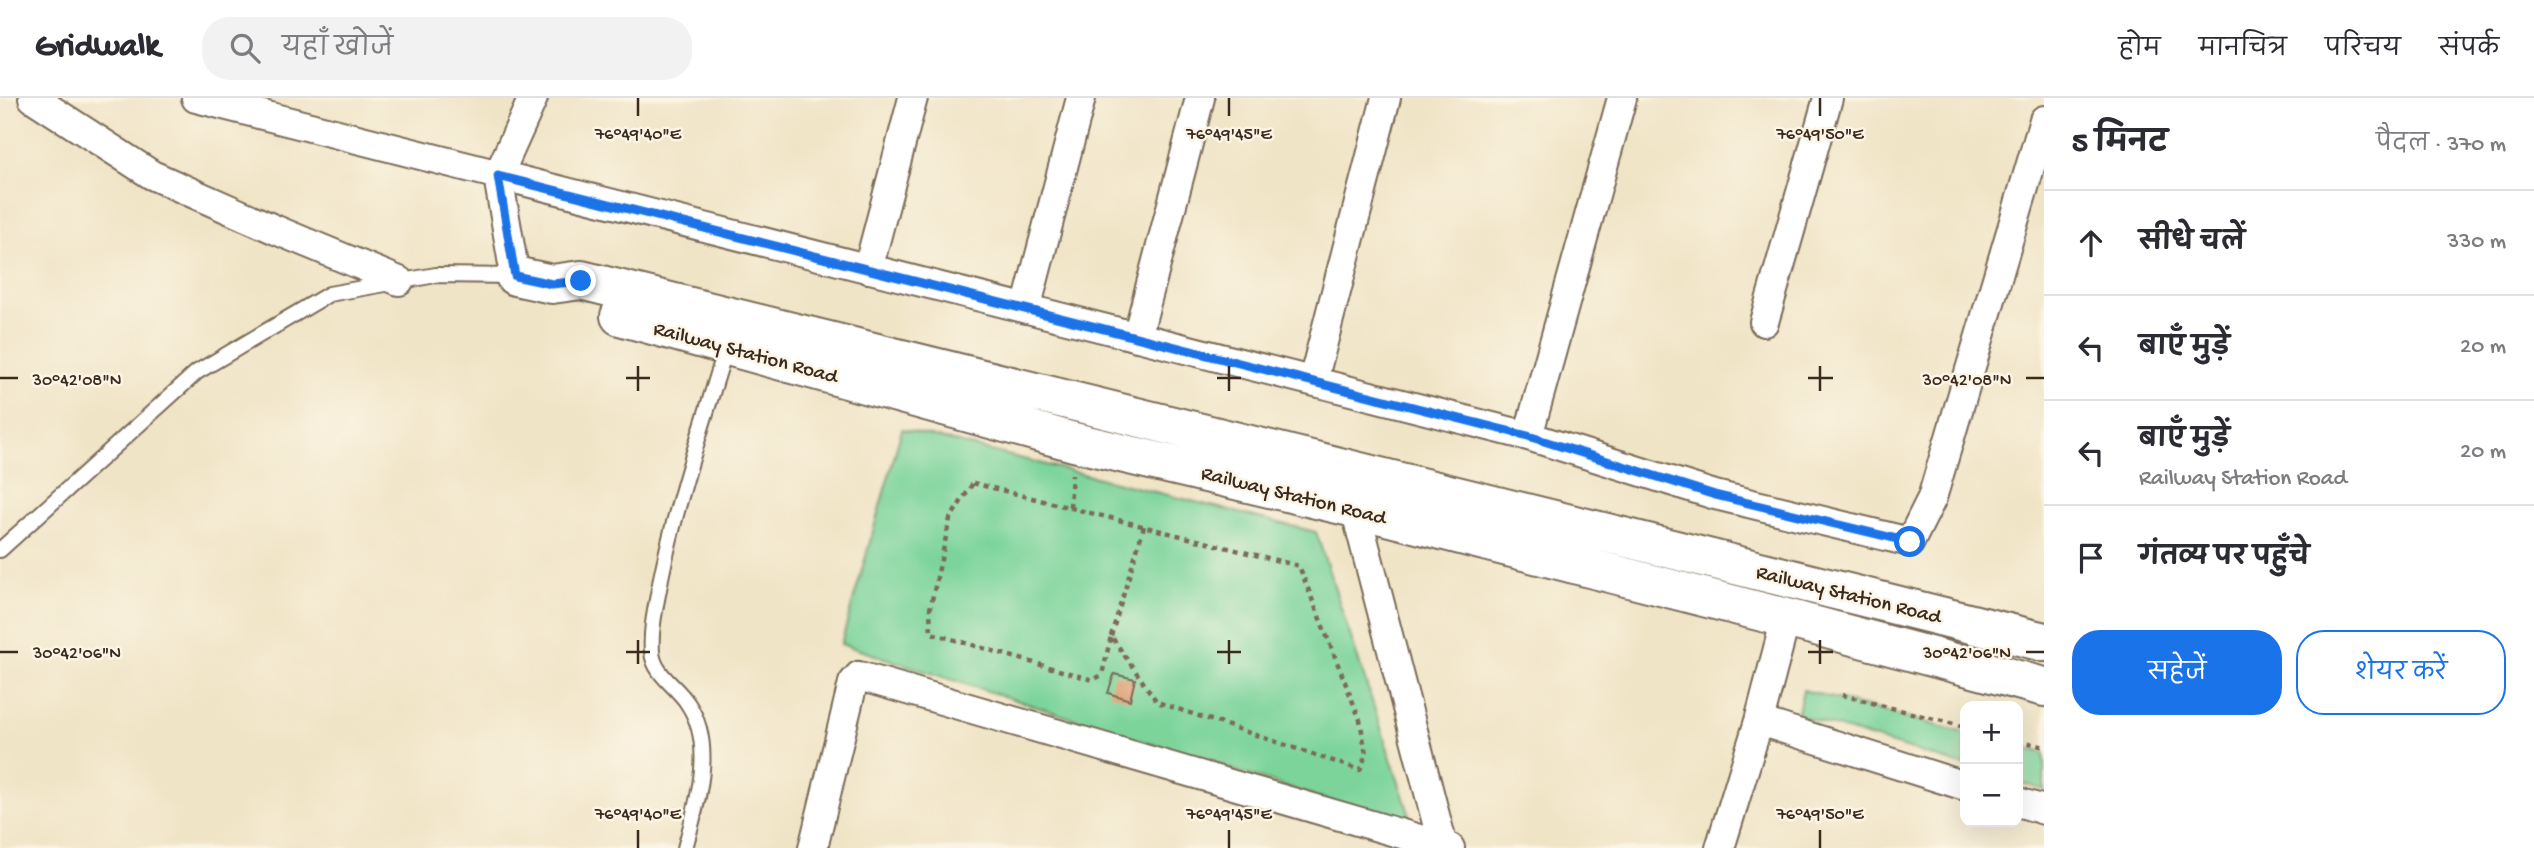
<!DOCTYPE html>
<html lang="hi">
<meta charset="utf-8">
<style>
:root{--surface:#fff;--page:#f2f2f3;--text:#2b2b33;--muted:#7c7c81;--line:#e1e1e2;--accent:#1a73e8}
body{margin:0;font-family:"Gochi Hand","Playpen Sans Deva",sans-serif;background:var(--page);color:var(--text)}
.controls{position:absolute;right:21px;bottom:21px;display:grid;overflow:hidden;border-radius:14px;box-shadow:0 7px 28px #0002}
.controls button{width:63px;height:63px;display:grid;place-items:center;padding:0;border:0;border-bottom:2px solid var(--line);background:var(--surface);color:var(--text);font:35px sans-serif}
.stop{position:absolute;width:21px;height:21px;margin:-16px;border:5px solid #1a73e8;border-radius:50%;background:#fff}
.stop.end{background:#1a73e8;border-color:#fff;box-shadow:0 2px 7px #0008}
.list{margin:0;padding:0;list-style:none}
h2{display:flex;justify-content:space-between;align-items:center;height:91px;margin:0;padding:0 28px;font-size:30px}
h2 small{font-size:23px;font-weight:400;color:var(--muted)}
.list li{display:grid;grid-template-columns:46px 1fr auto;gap:21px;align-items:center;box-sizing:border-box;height:105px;padding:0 28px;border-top:2px solid var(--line)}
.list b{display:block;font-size:26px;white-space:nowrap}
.list p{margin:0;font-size:23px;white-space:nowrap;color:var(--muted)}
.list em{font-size:23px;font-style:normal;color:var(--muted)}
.actions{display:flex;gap:14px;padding:21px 28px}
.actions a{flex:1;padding:16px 0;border:2px solid var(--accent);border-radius:28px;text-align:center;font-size:24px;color:var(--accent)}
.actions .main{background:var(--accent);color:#fff}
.icon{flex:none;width:38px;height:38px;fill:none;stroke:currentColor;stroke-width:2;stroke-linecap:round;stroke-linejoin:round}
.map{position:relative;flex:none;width:2044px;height:750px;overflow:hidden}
header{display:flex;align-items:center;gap:42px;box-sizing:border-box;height:98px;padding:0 35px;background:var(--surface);border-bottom:2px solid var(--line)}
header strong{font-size:33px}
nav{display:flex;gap:38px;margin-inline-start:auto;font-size:24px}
.search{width:490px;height:63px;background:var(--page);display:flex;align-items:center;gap:18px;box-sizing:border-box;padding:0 24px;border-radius:28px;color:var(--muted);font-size:26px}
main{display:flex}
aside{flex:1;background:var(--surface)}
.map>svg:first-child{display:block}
</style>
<header>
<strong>Gridwalk</strong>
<div class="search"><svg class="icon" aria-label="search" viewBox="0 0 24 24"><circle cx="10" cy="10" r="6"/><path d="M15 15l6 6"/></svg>यहाँ खोजें</div>
<nav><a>होम</a><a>मानचित्र</a><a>परिचय</a><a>संपर्क</a></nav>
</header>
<main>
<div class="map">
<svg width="2044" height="750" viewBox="0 0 2044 750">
<rect width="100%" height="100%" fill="#fcf5e5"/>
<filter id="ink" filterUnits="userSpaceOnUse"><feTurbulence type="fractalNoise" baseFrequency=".0143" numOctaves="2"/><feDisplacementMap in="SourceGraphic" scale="14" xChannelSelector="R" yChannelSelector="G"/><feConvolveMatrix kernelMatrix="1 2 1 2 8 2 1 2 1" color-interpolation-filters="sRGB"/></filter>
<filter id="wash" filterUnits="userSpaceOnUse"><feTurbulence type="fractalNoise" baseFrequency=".00686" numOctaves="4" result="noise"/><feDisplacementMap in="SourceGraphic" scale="28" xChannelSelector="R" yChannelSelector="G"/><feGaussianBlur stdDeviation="1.57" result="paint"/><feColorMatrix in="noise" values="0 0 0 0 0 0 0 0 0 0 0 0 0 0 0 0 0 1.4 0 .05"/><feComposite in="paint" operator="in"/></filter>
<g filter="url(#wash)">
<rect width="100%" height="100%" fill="#f0e4c6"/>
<path fill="#7bd49b" stroke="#5b7f5c" stroke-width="2" d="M 902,331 L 1316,434 L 1414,730 L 841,546 Z
M 1803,592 L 1965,635 L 1965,668 L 1797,617 Z
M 2018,648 L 2044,655 L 2044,692 L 2018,684 Z"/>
<g id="blocks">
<path fill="#db9b71" d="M 1114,576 L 1135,581 L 1130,602 L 1108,595 Z"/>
</g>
</g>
<g filter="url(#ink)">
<use href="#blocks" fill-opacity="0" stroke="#7a6b59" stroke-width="2"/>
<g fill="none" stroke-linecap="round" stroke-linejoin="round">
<g stroke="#7a6b59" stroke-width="18">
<path id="lane" d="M 0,452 L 197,274 L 329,196 L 436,177 L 515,178
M 685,750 C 697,705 716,648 688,606 C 677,588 654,577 652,554 C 650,530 657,504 661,480 C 677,402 703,326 726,250"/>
</g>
<g stroke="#7a6b59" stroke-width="32">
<path id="street" d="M 33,0 L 152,77 L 276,132 L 399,183
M 196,0 L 1528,338 L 1715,397 L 1910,444 L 1932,400 L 2044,22
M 868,171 L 913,0
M 515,178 L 498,78 L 533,0
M 1026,211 L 1081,0
M 1764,224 L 1828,0
M 1137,239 L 1200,0
M 1313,283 L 1386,0
M 1528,338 L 1622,0
M 1355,410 L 1443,748
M 1759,623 L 1965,688
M 2018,704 L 2044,712
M 813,750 L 853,585 L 859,578 L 1450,750
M 1720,750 L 1759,623 L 1786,520"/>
</g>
<g stroke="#7a6b59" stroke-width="42">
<path id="secondary" d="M 515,178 L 552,186 L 581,182 C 1069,304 1557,421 2044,544
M 620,218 L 1074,344 L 1355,410 L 1786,520 L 2044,589"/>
</g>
<path stroke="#7a6b59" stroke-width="4.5" stroke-dasharray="5 5" stroke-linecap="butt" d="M 973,385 L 1299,468 L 1360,622 L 1366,656 L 1360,672 L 1157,604 L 1111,538 L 1102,577 L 1093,582 L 931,535 L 930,511 L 950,421 Z
M 1070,409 L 1072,376
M 1111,538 L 1144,428
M 1842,597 L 1965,629
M 2018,642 L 2044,649"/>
<use href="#lane" stroke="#fff" stroke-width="14"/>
<use href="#street" stroke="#fff" stroke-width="28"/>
<use href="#secondary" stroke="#fff" stroke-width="38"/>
</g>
</g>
<g fill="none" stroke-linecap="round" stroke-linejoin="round" filter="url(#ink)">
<path stroke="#1a73e8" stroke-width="9" d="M 581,183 L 552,186 L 515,178 L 498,78 L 1528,338 L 1715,397 L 1910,444"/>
</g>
<path fill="none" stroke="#3b2a1e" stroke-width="2.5" d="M 638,0 L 638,18M 1229,0 L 1229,18M 1820,0 L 1820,18M 638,268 L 638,293M 1229,268 L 1229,293M 1820,268 L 1820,293M 0,280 L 18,280M 626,280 L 650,280M 1217,280 L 1241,280M 1808,280 L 1833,280M 2026,280 L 2044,280M 638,542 L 638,566M 1229,542 L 1229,566M 1820,542 L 1820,566M 0,554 L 18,554M 626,554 L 650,554M 1217,554 L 1241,554M 1808,554 L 1833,554M 2026,554 L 2044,554M 638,732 L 638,750M 1229,732 L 1229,750M 1820,732 L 1820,750"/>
<g text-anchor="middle" stroke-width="5" stroke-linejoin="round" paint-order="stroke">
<g font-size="21" fill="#3b2a1e" stroke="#fcf5e5">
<text transform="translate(746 253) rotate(15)" y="7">Railway Station Road</text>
<text transform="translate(1294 396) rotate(14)" y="7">Railway Station Road</text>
<text transform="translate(1849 495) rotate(14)" y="7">Railway Station Road</text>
</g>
</g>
<g font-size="18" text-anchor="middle" fill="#3b2a1e" stroke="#fcf5e5" stroke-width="5" stroke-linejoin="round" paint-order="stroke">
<text x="638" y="41">76°49'40"E</text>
<text x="1229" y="41">76°49'45"E</text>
<text x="1820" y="41">76°49'50"E</text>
<text x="77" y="287">30°42'08"N</text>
<text x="1967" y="287">30°42'08"N</text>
<text x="77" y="560">30°42'06"N</text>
<text x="1967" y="560">30°42'06"N</text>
<text x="638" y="721">76°49'40"E</text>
<text x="1229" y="721">76°49'45"E</text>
<text x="1820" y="721">76°49'50"E</text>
</g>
</svg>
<div class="controls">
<button>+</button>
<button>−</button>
</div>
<div class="stop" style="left:1910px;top:444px"></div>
<div class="stop end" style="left:581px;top:183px"></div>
</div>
<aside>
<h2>5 मिनट<small>पैदल · 370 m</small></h2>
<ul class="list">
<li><svg class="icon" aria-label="ahead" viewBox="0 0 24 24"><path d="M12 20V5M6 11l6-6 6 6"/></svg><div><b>सीधे चलें</b></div><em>330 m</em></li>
<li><svg class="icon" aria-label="left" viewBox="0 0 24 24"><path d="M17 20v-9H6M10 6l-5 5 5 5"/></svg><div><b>बाएँ मुड़ें</b></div><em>20 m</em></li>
<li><svg class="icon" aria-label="left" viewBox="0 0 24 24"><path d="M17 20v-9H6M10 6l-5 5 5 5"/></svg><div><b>बाएँ मुड़ें</b><p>Railway Station Road</p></div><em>20 m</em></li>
<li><svg class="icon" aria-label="arrive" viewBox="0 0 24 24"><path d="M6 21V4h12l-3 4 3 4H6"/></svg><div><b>गंतव्य पर पहुँचे</b></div></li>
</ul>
<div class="actions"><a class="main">सहेजें</a><a>शेयर करें</a></div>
</aside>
</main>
